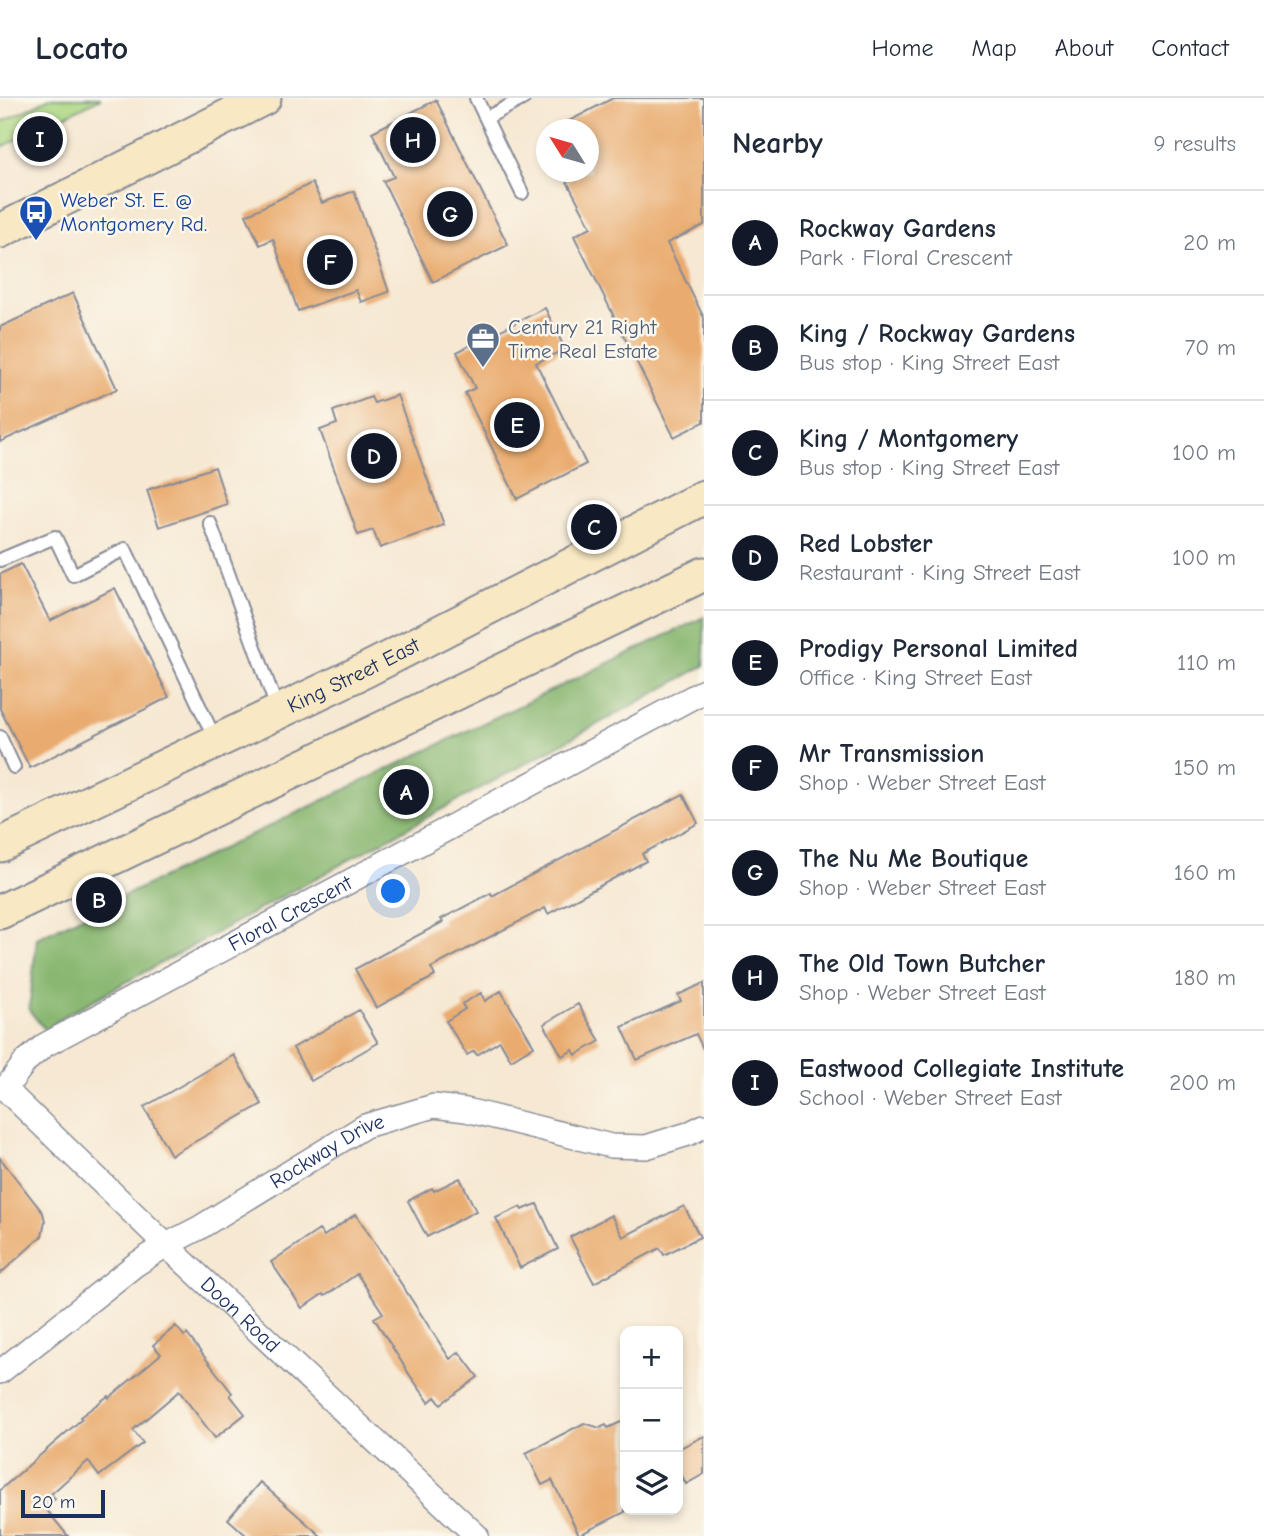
<!DOCTYPE html>
<meta charset="utf-8">
<style>
:root{--surface:#fff;--page:#f2f2f3;--text:#1f2937;--muted:#747a83;--line:#e0e1e3;--accent:#111827}
body{margin:0;font-family:"Comic Neue",sans-serif;background:var(--page);color:var(--text)}
.controls{position:absolute;right:21px;bottom:21px;display:grid;overflow:hidden;border-radius:14px;box-shadow:0 4px 10px #0003}
.controls button{width:63px;height:63px;display:grid;place-items:center;padding:0;border:0;border-bottom:2px solid var(--line);background:var(--surface);color:var(--text);font:35px sans-serif}
.compass{position:absolute;left:536px;top:21px;width:63px;height:63px;border-radius:50%;background:var(--surface);box-shadow:0 4px 10px #0003;rotate:307deg}
.scale{position:absolute;left:21px;bottom:18px;width:84px;box-sizing:border-box;padding-left:7px;border:4px solid #1b2f5e;border-top:0;font-size:19px;line-height:24px;white-space:nowrap;color:#1b2f5e;-webkit-text-stroke:5px #fbf7ec;paint-order:stroke}
.you{position:absolute;left:394px;top:794px;width:24px;height:24px;margin:-18px;border:5px solid #fff;border-radius:50%;background:#1a73e8;box-shadow:0 0 0 10px #1a73e833}
.badge{display:grid;place-items:center;width:46px;height:46px;border-radius:50%;background:var(--accent);color:#fff;font-size:23px;font-weight:700}
.pin{position:absolute;translate:-50% -50%;border:4px solid #fff;box-shadow:0 2px 7px #0006}
.list{margin:0;padding:0;list-style:none}
h2{display:flex;justify-content:space-between;align-items:center;height:91px;margin:0;padding:0 28px;font-size:30px}
h2 small{font-size:23px;font-weight:400;color:var(--muted)}
.list li{display:grid;grid-template-columns:46px 1fr auto;gap:21px;align-items:center;box-sizing:border-box;height:105px;padding:0 28px;border-top:2px solid var(--line)}
.list b{display:block;font-size:26px;white-space:nowrap}
.list p{margin:0;font-size:23px;white-space:nowrap;color:var(--muted)}
.list em{font-size:23px;font-style:normal;color:var(--muted)}
.icon{flex:none;width:38px;height:38px;fill:none;stroke:currentColor;stroke-width:2;stroke-linecap:round;stroke-linejoin:round}
.map{position:relative;flex:none;width:704px;height:1438px;overflow:hidden}
header{display:flex;align-items:center;gap:42px;box-sizing:border-box;height:98px;padding:0 35px;background:var(--surface);border-bottom:2px solid var(--line)}
header strong{font-size:33px}
nav{display:flex;gap:38px;margin-inline-start:auto;font-size:24px}
main{display:flex}
aside{flex:1;background:var(--surface)}
.map>svg:first-child{display:block}
</style>
<header>
<strong>Locato</strong>
<nav><a>Home</a><a>Map</a><a>About</a><a>Contact</a></nav>
</header>
<main>
<div class="map">
<svg width="704" height="1438" viewBox="0 0 704 1438">
<rect width="100%" height="100%" fill="#fbf7ec"/>
<filter id="ink" filterUnits="userSpaceOnUse"><feTurbulence type="fractalNoise" baseFrequency=".0143" numOctaves="2"/><feDisplacementMap in="SourceGraphic" scale="14" xChannelSelector="R" yChannelSelector="G"/><feConvolveMatrix kernelMatrix="1 2 1 2 8 2 1 2 1" color-interpolation-filters="sRGB"/></filter>
<filter id="wash" filterUnits="userSpaceOnUse"><feTurbulence type="fractalNoise" baseFrequency=".00686" numOctaves="4" result="noise"/><feDisplacementMap in="SourceGraphic" scale="28" xChannelSelector="R" yChannelSelector="G"/><feGaussianBlur stdDeviation="1.57" result="paint"/><feColorMatrix in="noise" values="0 0 0 0 0 0 0 0 0 0 0 0 0 0 0 0 0 1.4 0 .05"/><feComposite in="paint" operator="in"/></filter>
<g filter="url(#wash)">
<rect width="100%" height="100%" fill="#f6e8d2"/>
<path fill="#add884" stroke="#648471" stroke-width="2" d="M 50,0 L 101,0 L 0,50 L 0,25 Z"/>
<path fill="#8ab872" stroke="#527468" stroke-width="2" d="M 704,519 L 704,568 L 64,918 L 46,933 L 29,912 L 37,840 Z"/>
<g id="blocks">
<path fill="#e9ab6e" d="M 613,0 L 704,0 L 704,127 L 667,145 L 704,220 L 704,324 L 674,339 L 574,138 L 591,129 L 562,74 L 589,74 L 589,32 L 552,32 Z
M 436,2 L 508,147 L 433,184 L 383,83 L 394,79 L 372,34 Z
M 312,85 L 322,105 L 354,93 L 389,194 L 361,204 L 356,192 L 298,213 L 273,141 L 260,147 L 246,117 Z
M 73,195 L 117,291 L 0,344 L 0,229 Z
M 545,210 L 565,251 L 536,265 L 586,366 L 517,401 L 465,295 L 475,290 L 457,254 Z
M 397,297 L 444,427 L 380,450 L 373,432 L 358,437 L 320,332 L 337,326 L 333,313 L 371,299 L 374,305 Z
M 215,369 L 227,406 L 159,429 L 147,392 Z
M 21,466 L 50,523 L 115,490 L 169,599 L 30,670 L 0,611 L 0,476 Z
M 683,696 L 698,725 L 642,756 L 646,763 L 548,816 L 545,810 L 431,870 L 435,878 L 376,910 L 355,871 L 443,824 L 441,821 L 491,795 L 492,798 Z
M 704,885 L 704,953 L 696,936 L 637,962 L 622,929 L 681,903 L 678,897 Z
M 501,893 L 534,948 L 511,962 L 500,943 L 477,957 L 474,953 L 467,957 L 446,923 L 465,911 L 462,906 L 481,895 L 485,903 Z
M 578,906 L 600,943 L 576,957 L 573,952 L 562,958 L 544,926 Z
M 359,912 L 378,945 L 311,983 L 293,950 Z
M 234,957 L 262,1006 L 171,1057 L 144,1009 Z
M 0,1060 L 43,1115 L 45,1123 L 42,1138 L 0,1176 Z
M 460,1080 L 476,1113 L 427,1139 L 408,1103 L 432,1090 L 434,1093 Z
M 537,1106 L 558,1151 L 520,1170 L 496,1120 L 520,1109 L 522,1112 Z
M 684,1108 L 700,1139 L 664,1157 L 660,1150 L 594,1185 L 570,1139 L 611,1117 L 623,1139 Z
M 356,1116 L 450,1261 L 459,1254 L 478,1279 L 441,1306 L 435,1299 L 429,1304 L 411,1279 L 374,1220 L 383,1215 L 357,1176 L 325,1198 L 323,1196 L 302,1210 L 271,1164 L 319,1132 L 324,1138 Z
M 176,1228 L 184,1238 L 187,1236 L 232,1295 L 230,1297 L 245,1316 L 215,1340 L 179,1293 L 133,1332 L 143,1345 L 99,1378 L 88,1363 L 51,1396 L 55,1401 L 45,1410 L 68,1438 L 0,1438 L 0,1392 L 82,1321 L 80,1319 L 108,1298 L 109,1300 L 161,1256 L 153,1247 Z
M 625,1322 L 625,1414 L 579,1437 L 552,1382 L 542,1387 L 526,1355 L 584,1325 L 600,1330 L 606,1327 L 608,1330 Z
M 704,1338 L 704,1376 L 686,1386 L 678,1370 L 678,1351 Z
M 260,1384 L 321,1438 L 247,1438 L 228,1421 Z"/>
</g>
</g>
<g filter="url(#ink)">
<use href="#blocks" fill-opacity="0" stroke="#888c98" stroke-width="2"/>
<g fill="none" stroke-linecap="round" stroke-linejoin="round">
<g stroke="#888c98" stroke-width="16">
<path id="service" d="M 476,0 L 522,95
M 486,20 L 524,0
M 210,425 L 278,613
M 0,462 L 55,439 L 73,477 L 125,451 L 215,641
M 0,639 L 14,669"/>
</g>
<g stroke="#888c98" stroke-width="26">
<g id="minor">
<path id="s1" d="M 5,991 L 26,963 L 45,947 L 704,593"/>
<path id="s2" d="M 5,991 L 166,1147 L 477,1438"/>
<path id="s3" d="M 0,1274 L 135,1167 L 166,1147 L 199,1130 L 365,1028 L 434,1008 L 466,1012 L 611,1048 L 646,1049 L 688,1036 L 704,1028"/>
</g>
</g>
<g stroke="#888c98" stroke-width="37">
<g id="secondary">
<path d="M 0,133 L 264,0"/>
<path id="s4" d="M 0,747 L 366,572 L 704,399"/>
<path d="M 0,814 L 704,476"/>
</g>
</g>
<use href="#service" stroke="#fff" stroke-width="12"/>
<use href="#minor" stroke="#fff" stroke-width="23"/>
<use href="#secondary" stroke="#f8e8c3" stroke-width="33"/>
</g>
</g>
<defs>
<g id="bus-pin" transform="scale(1.75)"><path d="M0 17L-7.5 6A9.5 9.5 0 1 1 7.5 6Z" fill="#1a4fb4" stroke="#fbf7ec"/><path d="M-5-6H5V4H4V6H2V4H-2V6H-4V4H-5ZM-3.5-4V0h7V-4ZM-3.5 1.2v1.5H-2V1.2ZM2 1.2v1.5H3.5V1.2Z" fill="#fff"/></g>
<g id="office-pin" transform="scale(1.75)"><path d="M0 17L-7.5 6A9.5 9.5 0 1 1 7.5 6Z" fill="#5c6f8a" stroke="#fbf7ec"/><path d="M-6-3h4V-5.5h4V-3h4V5H-6ZM-1-4.5V-3h2v-1.5ZM-6 0V1H6V0Z" fill="#fff"/></g>
</defs>
<g fill-rule="evenodd">
<use href="#bus-pin" x="36" y="114"/>
<use href="#office-pin" x="483" y="241"/>
</g>
<g text-anchor="middle" stroke-width="5" stroke-linejoin="round" paint-order="stroke">
<g font-size="21" fill="#164399" stroke="#fbf7ec" text-anchor="start">
<text x="60" y="109">Weber St. E. @<tspan x="60" dy="24">Montgomery Rd.</tspan></text>
</g>
<g font-size="21" fill="#4e5e75" stroke="#fbf7ec" text-anchor="start">
<text x="508" y="236">Century 21 Right<tspan x="508" dy="24">Time Real Estate</tspan></text>
</g>
<g font-size="21" fill="#1b2f5e" stroke="#fbf7ec">
<text dy="7" stroke="none"><textPath href="#s4" startOffset="392">King Street East</textPath></text>
<text dy="7" stroke="none"><textPath href="#s1" startOffset="338">Floral Crescent</textPath></text>
<text dy="7" stroke="none"><textPath href="#s3" startOffset="396">Rockway Drive</textPath></text>
<text dy="7" stroke="none"><textPath href="#s2" startOffset="326">Doon Road</textPath></text>
</g>
</g>
</svg>
<div class="controls">
<button>+</button>
<button>−</button>
<button><svg class="icon" aria-label="layers" viewBox="0 0 24 24"><path d="M12 4l9 5-9 5-9-5zM3 14l9 5 9-5"/></svg></button>
</div>
<svg class="compass" viewBox="-18 -18 36 36"><path d="M0-13l5 13h-10z" fill="#e53935"/><path d="M0 13l5-13h-10z" fill="#747a83"/></svg>
<div class="scale">20 m</div>
<div class="you"></div>
<div class="pin badge" style="left:406px;top:694px">A</div>
<div class="pin badge" style="left:99px;top:802px">B</div>
<div class="pin badge" style="left:594px;top:429px">C</div>
<div class="pin badge" style="left:374px;top:358px">D</div>
<div class="pin badge" style="left:517px;top:327px">E</div>
<div class="pin badge" style="left:330px;top:164px">F</div>
<div class="pin badge" style="left:450px;top:116px">G</div>
<div class="pin badge" style="left:413px;top:42px">H</div>
<div class="pin badge" style="left:40px;top:41px">I</div>
</div>
<aside>
<h2>Nearby<small>9 results</small></h2>
<ul class="list">
<li><span class="badge">A</span><div><b>Rockway Gardens</b><p>Park · Floral Crescent</p></div><em>20 m</em></li>
<li><span class="badge">B</span><div><b>King / Rockway Gardens</b><p>Bus stop · King Street East</p></div><em>70 m</em></li>
<li><span class="badge">C</span><div><b>King / Montgomery</b><p>Bus stop · King Street East</p></div><em>100 m</em></li>
<li><span class="badge">D</span><div><b>Red Lobster</b><p>Restaurant · King Street East</p></div><em>100 m</em></li>
<li><span class="badge">E</span><div><b>Prodigy Personal Limited</b><p>Office · King Street East</p></div><em>110 m</em></li>
<li><span class="badge">F</span><div><b>Mr Transmission</b><p>Shop · Weber Street East</p></div><em>150 m</em></li>
<li><span class="badge">G</span><div><b>The Nu Me Boutique</b><p>Shop · Weber Street East</p></div><em>160 m</em></li>
<li><span class="badge">H</span><div><b>The Old Town Butcher</b><p>Shop · Weber Street East</p></div><em>180 m</em></li>
<li><span class="badge">I</span><div><b>Eastwood Collegiate Institute</b><p>School · Weber Street East</p></div><em>200 m</em></li>
</ul>
</aside>
</main>
